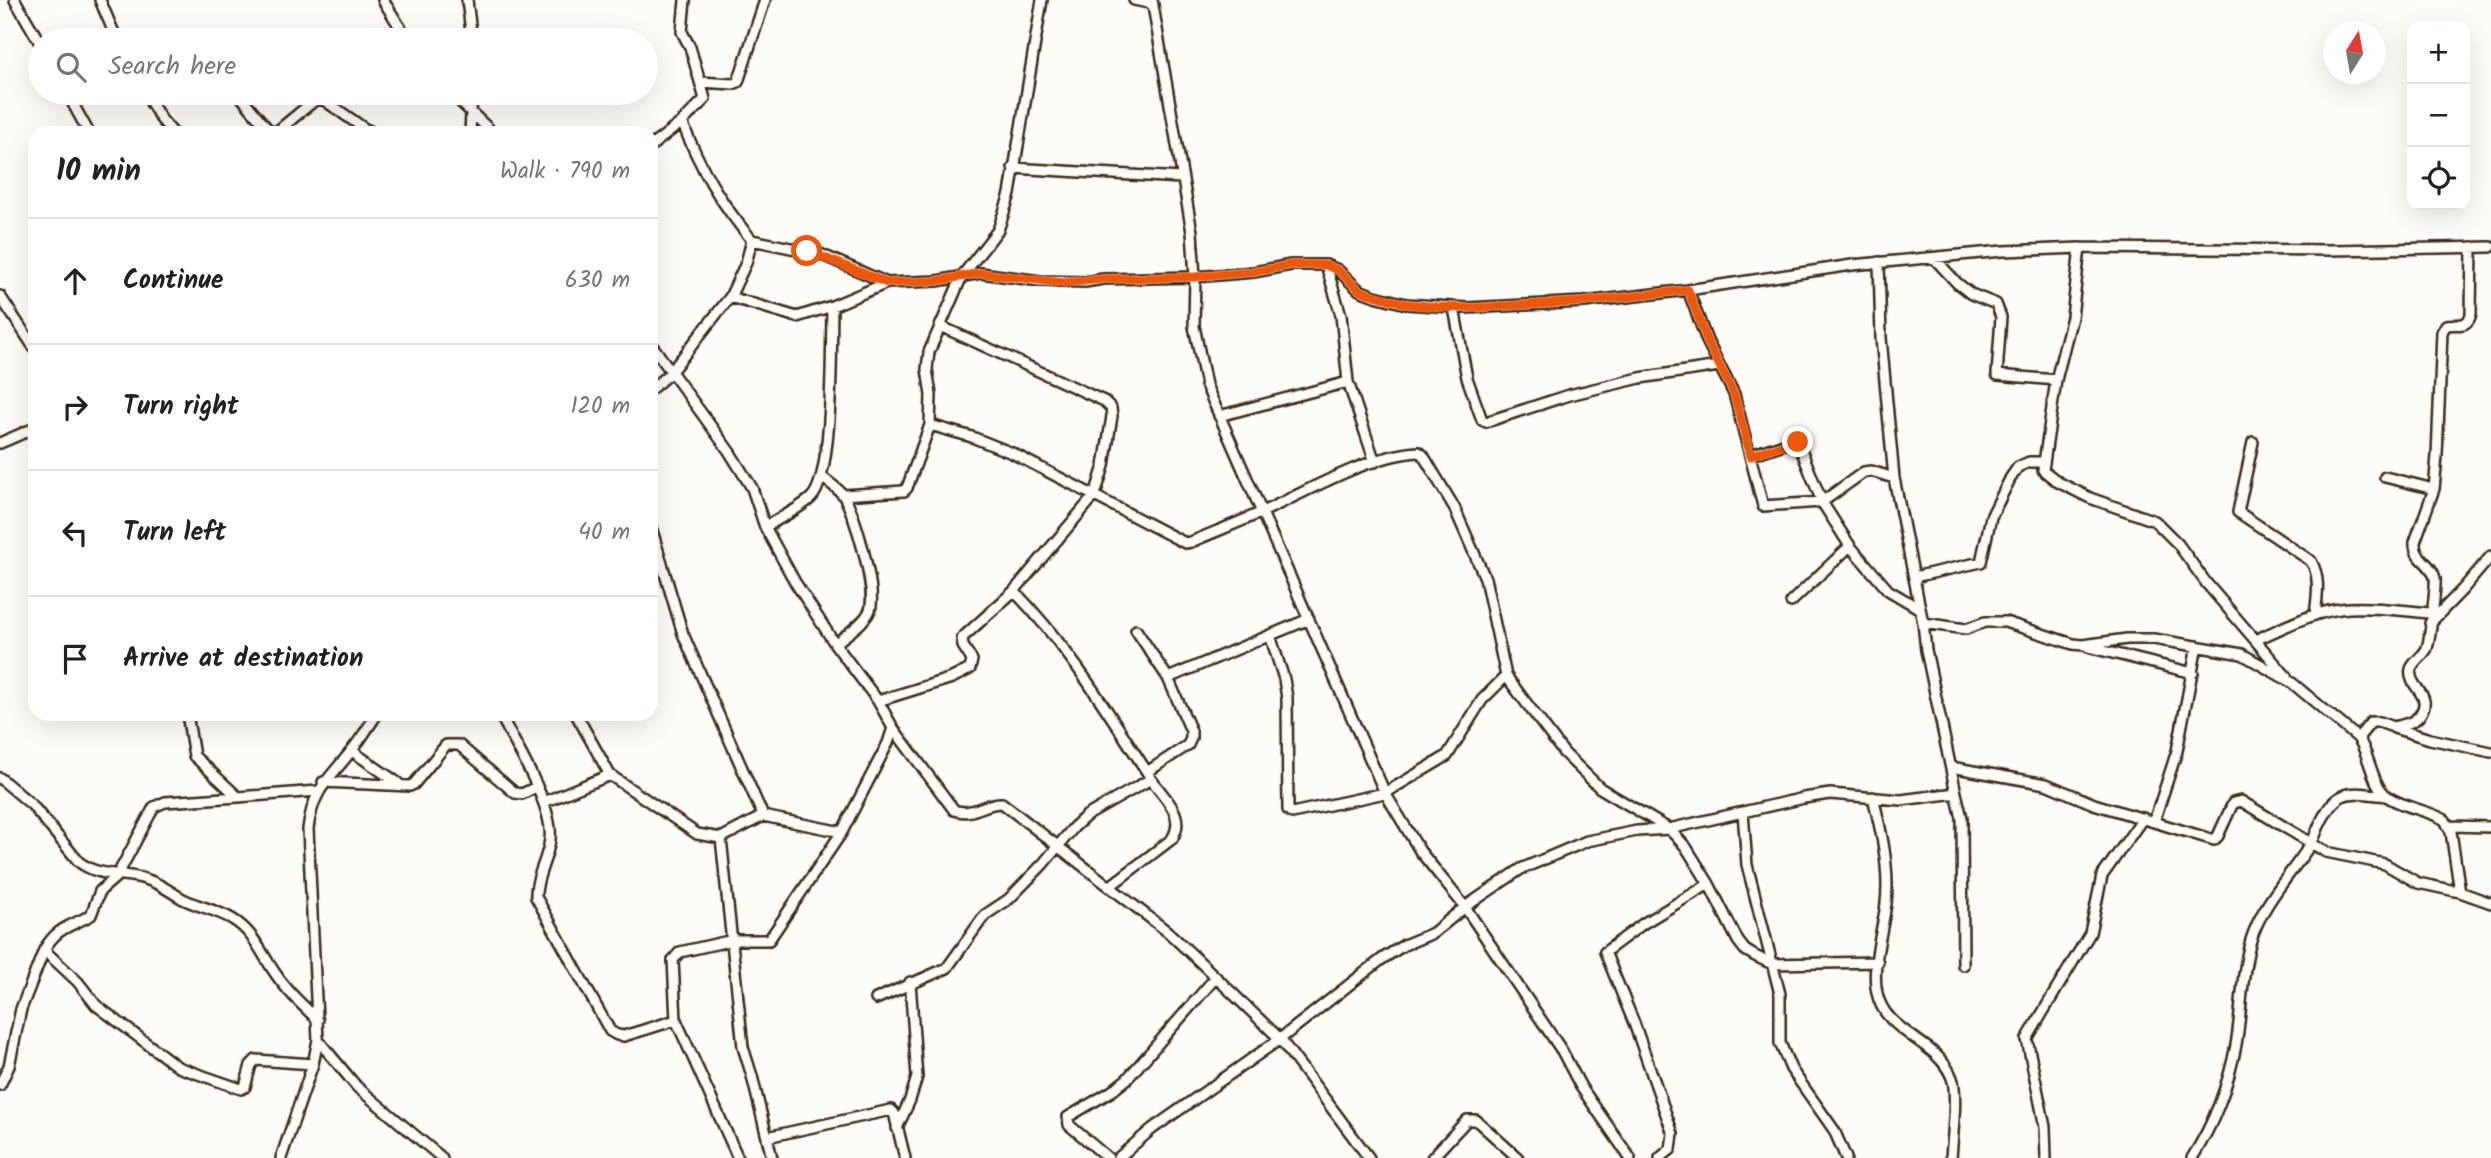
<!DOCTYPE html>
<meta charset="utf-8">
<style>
:root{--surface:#fff;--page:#f6f6f6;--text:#222;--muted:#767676;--line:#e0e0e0}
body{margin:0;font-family:Kalam,sans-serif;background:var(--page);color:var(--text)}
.controls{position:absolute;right:21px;top:21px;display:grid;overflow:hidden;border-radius:14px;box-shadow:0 7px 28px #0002}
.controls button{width:63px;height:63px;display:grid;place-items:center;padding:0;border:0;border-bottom:2px solid var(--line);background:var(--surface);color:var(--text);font:35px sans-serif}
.compass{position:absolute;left:2323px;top:21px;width:63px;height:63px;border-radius:50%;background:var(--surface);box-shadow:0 7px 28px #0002;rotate:11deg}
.stop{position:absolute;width:21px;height:21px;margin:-16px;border:5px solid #ea580c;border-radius:50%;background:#fff}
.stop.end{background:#ea580c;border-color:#fff;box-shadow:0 2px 7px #0008}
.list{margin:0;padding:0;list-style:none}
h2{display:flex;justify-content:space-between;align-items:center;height:91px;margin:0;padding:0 28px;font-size:30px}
h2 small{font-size:23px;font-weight:400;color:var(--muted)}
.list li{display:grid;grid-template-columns:46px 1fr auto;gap:21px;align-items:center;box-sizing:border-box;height:126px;padding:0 28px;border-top:2px solid var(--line)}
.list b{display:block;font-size:26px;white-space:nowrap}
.list em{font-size:23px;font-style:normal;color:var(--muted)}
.icon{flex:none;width:38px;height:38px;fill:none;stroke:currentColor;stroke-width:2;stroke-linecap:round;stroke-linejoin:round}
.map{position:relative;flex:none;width:2491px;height:1158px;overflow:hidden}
.search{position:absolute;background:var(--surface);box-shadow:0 7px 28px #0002;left:28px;top:28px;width:630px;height:77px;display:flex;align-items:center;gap:18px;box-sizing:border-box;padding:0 24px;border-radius:38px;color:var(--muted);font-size:26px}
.panel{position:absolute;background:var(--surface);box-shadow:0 7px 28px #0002;left:28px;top:126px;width:630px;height:595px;border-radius:21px}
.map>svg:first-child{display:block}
</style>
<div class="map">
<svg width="2491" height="1158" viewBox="0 0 2491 1158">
<rect width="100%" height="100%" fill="#fdfcf7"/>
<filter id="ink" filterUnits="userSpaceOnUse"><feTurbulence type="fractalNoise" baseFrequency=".0143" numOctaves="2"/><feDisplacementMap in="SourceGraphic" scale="14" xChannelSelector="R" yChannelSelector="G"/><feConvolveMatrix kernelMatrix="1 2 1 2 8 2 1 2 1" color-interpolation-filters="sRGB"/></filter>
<g filter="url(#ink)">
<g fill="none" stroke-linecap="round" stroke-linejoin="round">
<g stroke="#3b2a1e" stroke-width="14">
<path id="minor" d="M 15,0 L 40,43
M 100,0 L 117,40
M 383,0 L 408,40
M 467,0 L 472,40
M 1134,0 L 1153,4
M 1152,0 L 1192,232 L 1195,277 L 1194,326 L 1206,385 L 1385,793 L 1420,851 L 1465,907 L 1562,1051 L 1581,1087 L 1630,1158
M 700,82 L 733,84 L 738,82 L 765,0
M 67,93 L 89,133
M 145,93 L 161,119 L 173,133
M 238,93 L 271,133
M 451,93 L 493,133
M 275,133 L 315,100 L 324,100 L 365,129 L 375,133
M 470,133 L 472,93
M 651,146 L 682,122 L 705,99 L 690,47 L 682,32 L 685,0
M 1013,168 L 1181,178
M 752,240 L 820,254 L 887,283 L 937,281 L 981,273 L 1040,281 L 1085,282 L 1103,279 L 1195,277 L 1254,272 L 1291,265 L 1326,265 L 1338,270 L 1359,290 L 1375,296 L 1406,304 L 1467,308 L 1584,302 L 1688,290 L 1852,265 L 2003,251 L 2080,248 L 2330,250 L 2491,247
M 2080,248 L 2072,317 L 2056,380 L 2043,470 L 2058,482 L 2090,498 L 2155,521 L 2178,544 L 2207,584 L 2286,676
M 1934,258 L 1957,283 L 1971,294 L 1996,304 L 2001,317 L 1997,375 L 2056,380
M 1326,265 L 1341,315 L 1348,382 L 1375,462
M 1688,290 L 1707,341 L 1734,394 L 1763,506 L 1822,502 L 1864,472 L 1871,471 L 1894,478
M 0,296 L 35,349
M 730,297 L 797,317 L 832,306 L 887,283
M 1454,308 L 1467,378 L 1482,420 L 1486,422 L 1569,395 L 1640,378 L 1719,366
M 651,344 L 729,451 L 752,488 L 765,527 L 795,582 L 835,644 L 878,701 L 893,728 L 954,810 C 972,817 985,802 1002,803 L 1168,932 L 1199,961 L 1280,1039 L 1369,1158
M 651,389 L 670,373 L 730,297 L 746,263 L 752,240 C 720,203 700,167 682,122
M 1219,416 L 1348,382
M 930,425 L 972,437 L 1012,453 L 1185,543 L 1191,542 C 1214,532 1238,523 1262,512 C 1308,491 1368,455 1419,452 L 1423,455 L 1454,507 L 1485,578 L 1506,676 L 1564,753 L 1600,788 L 1669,829 L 1686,847 L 1709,884 L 1738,941 L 1745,950 L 1755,956 L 1772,964 L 1878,962
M 2253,442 L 2238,512 L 2311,561 C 2321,578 2317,597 2315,615
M 0,443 L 35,428
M 1751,455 L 1793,441 L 1798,442 L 1822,502 L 1850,546
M 822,477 C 829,483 838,488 843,495 C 855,513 877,590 870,610 C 865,623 845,635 835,644
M 2385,477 L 2434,489
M 843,495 L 904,491 L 907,488 L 930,425 L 931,395 L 927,369 L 929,352 L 962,276 L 998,230 L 1010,194 L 1042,0
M 651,527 L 683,634 L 763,816
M 765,527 C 780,518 799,509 811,498 C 834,477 831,342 832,306
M 1914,577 L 1981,562 L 1991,517 L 2011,477 L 2018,467 L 2029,462 L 2043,462
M 1014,591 C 1067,645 1106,709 1147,772
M 1791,602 L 1850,546 L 1888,590 L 1920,609
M 1923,623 L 1966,629 L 1985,622 L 2005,622 L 2073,644 L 2083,645 L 2127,639 L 2154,639 L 2242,654 L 2291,682 L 2358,738 C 2370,754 2371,785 2388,797 C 2405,808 2428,810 2445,820 L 2451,832 L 2460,892
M 2430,623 L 2463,589 L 2491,556
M 1270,635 L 1284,679 L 1287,698 L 1288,810 L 1292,813 L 1385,793 L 1447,756 L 1482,700 L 1506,676
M 2255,640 C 2285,627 2316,610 2349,608 C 2375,606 2404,611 2431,613
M 2088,647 L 2193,673
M 1168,678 L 1309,619
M 878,701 L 952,678 L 970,669 L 972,660 L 963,646 L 962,638 L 1014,591 L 1095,495 L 1104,466 L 1112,416 L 1111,408 L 1104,401 L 940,326
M 187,714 L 194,756 L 238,797 L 318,791
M 500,714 C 515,745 554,806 550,839 C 548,859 535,877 536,897 L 610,1031 L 617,1035 L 624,1036 L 676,1020
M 576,714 L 610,775 L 697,834 L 721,838 L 763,816 L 842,832 L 888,743 L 893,728
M 2394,728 L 2430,739 L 2491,752
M 2358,738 L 2371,722 L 2379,722 L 2393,727 C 2402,725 2416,723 2421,713 C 2433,694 2407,687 2411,669 C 2414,661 2424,656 2427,648 C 2430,640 2436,585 2435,578 C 2431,561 2414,560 2415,542 L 2434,489 L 2437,456 L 2442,332 L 2446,325 C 2458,323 2467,329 2471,314 L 2472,247
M 352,751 L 398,783
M 1951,767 L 2046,784 L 2094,804 L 2214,840 L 2218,836 L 2233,803 L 2241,801 L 2326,852 L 2385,864 L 2418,883 L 2460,892 L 2491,903
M 0,778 L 32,805 L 79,862 C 100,878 122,872 145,879 C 160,883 170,892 183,899 C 199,907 217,910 232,919 C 253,931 262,954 275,973 C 287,991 302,1005 318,1020
M 323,782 L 410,786 L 414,784 L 446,745 L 459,745 L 515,793 L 522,794 L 536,787
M 1956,793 L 1962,818 L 1963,965
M 238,797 L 165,802 L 154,807 L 117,876 L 100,891 L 91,915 C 70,927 57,927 44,950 L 78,982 L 96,1005 L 178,1067 L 241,1089 L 245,1087 L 251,1065 L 256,1060 L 313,1064
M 1873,797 C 1881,830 1890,868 1886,903 C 1883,930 1871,966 1877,993 C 1885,1034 1938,1040 1952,1078 C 1958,1092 1952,1141 1951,1158
M 544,802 L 610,775
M 1743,812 L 1747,865 L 1780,994 L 1780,1043 L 1791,1069 L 1834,1130 L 1846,1158
M 2154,822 L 2177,751 L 2197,646
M 2449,826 L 2491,827
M 721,838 L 743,1047 L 752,1076 L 772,1158
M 1109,887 L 1172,839 C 1187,815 1164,798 1151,779
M 876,999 L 947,968 L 985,915 L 1009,899 L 1043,864 L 1074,827 L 1086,816 L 1151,779 L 1147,772 L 1188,745 L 1191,738 L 1191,731 L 1168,678 L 1136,630
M 318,1040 L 357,1087 L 442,1158
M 0,1085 L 9,1066 L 21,1009 L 44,950
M 897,1128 L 910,1100 L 917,1077 L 910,982
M 767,1137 L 891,1110 L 894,1113 L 905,1158
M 281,1158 L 313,1064 L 318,1040 L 308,829 C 313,788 329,780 352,750 C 361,739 369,726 377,714
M 738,1158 L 676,1020 L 673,960 L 680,952 L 733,940 L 769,940 L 842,832
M 1108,1158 L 1069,1125 L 1068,1117 L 1112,1091 L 1127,1079 L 1216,977
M 1118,1158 L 1152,1129 L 1280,1039 L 1382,959 L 1404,945 L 1433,933 L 1465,907 L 1521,869 L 1587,841 L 1637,831 L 1669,829 L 1804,798 L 1830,794 L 1901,800 L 1956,793 L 1926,650 L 1923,623 L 1894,478 L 1881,338 L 1879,262
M 1432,1158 L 1467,1120 L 1476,1120 L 1518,1158
M 1660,1158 L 1671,1149 L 1673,1134 L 1634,1023 L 1605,952 L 1644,923 L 1709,884
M 2046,1158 L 2045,1127 L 2027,1039 L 2090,933 L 2102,876 L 2143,818
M 2192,1158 C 2215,1122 2228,1087 2236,1045 C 2242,1010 2241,974 2251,940 C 2263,902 2289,877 2310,845 C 2314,840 2316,832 2319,826 C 2337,787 2348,792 2387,796"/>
</g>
<use href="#minor" stroke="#fdfcf7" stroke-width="9"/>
</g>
</g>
<g fill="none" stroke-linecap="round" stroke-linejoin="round" filter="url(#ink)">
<path stroke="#ea580c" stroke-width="9" d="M 807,251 L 887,283 L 937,281 L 981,273 L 1064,283 L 1103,279 L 1195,277 L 1254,272 L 1291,265 L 1326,265 L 1338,270 L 1359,290 L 1367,293 L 1406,304 L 1436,307 L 1467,308 L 1584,302 L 1688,290 L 1707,341 L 1734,394 L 1751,456 L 1793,441 L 1798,442"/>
</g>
</svg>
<div class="controls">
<button>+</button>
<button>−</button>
<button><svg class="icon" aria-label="locate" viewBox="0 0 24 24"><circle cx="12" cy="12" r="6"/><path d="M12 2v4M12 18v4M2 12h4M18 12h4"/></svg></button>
</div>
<svg class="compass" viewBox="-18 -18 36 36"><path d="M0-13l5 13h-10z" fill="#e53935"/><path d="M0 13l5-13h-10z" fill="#767676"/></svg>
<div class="stop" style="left:807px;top:251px"></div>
<div class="stop end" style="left:1798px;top:442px"></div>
<div class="search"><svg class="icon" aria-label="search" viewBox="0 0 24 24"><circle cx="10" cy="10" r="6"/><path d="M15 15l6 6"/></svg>Search here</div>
<section class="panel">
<h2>10 min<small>Walk · 790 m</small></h2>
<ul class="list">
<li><svg class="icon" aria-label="ahead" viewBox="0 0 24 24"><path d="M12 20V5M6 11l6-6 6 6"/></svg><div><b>Continue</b></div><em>630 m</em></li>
<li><svg class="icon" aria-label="right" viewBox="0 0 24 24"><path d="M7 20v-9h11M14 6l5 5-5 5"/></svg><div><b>Turn right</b></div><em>120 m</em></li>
<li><svg class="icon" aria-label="left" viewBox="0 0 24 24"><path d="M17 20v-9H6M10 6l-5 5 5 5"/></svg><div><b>Turn left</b></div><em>40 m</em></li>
<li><svg class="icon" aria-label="arrive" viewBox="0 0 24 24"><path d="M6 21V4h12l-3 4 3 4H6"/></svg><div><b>Arrive at destination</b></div></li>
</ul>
</section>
</div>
